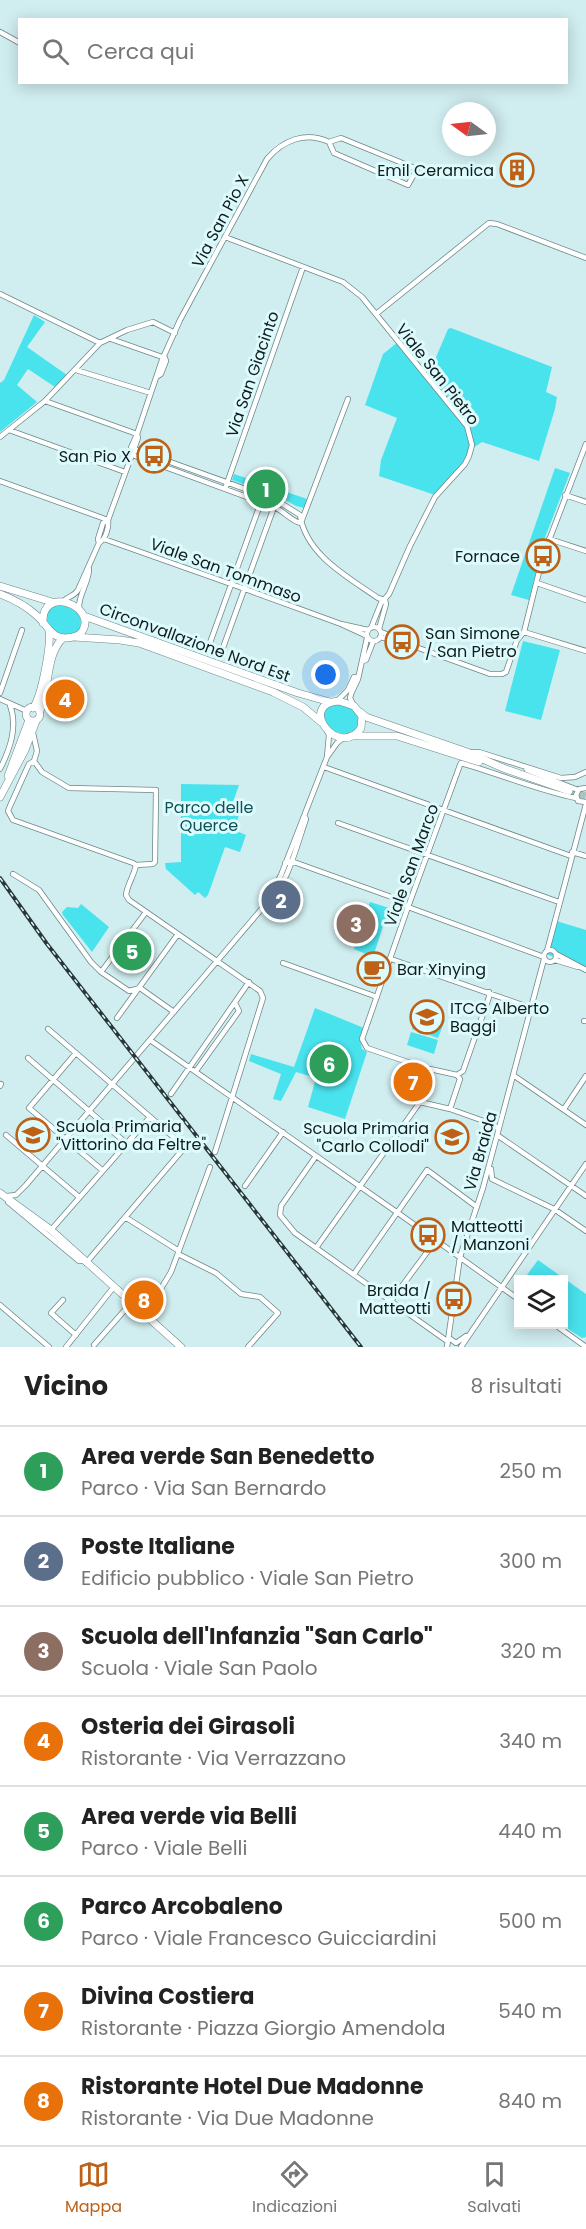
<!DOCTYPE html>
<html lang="it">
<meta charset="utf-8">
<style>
:root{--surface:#fff;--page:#f2f2f2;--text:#222;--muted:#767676;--line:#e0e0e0;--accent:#be6016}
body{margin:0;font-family:Poppins,sans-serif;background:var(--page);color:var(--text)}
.controls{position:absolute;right:18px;bottom:18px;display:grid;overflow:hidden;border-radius:0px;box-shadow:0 3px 15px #0003}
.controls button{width:54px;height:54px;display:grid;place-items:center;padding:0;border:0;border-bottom:2px solid var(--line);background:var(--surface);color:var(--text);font:30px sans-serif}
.compass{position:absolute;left:442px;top:102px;width:54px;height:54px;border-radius:50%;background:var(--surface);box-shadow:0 3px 15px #0003;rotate:285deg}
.you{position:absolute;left:326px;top:675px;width:21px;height:21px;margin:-15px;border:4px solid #fff;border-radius:50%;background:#1a73e8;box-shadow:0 0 0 9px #1a73e833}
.badge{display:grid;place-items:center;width:39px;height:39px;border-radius:50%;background:var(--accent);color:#fff;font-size:20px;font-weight:700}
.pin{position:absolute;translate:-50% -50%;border:3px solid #fff;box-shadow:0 2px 6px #0006}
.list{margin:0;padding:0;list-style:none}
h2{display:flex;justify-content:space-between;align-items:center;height:78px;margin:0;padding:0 24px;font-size:26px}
h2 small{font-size:20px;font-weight:400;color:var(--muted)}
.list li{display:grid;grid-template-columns:39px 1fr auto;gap:18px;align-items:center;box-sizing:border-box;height:90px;padding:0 24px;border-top:2px solid var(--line)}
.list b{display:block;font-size:22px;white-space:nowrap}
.list p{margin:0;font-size:20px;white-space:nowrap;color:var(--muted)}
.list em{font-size:20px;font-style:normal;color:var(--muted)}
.icon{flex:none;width:33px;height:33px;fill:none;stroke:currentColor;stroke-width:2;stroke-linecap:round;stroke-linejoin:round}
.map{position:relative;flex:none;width:586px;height:1347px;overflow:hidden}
.search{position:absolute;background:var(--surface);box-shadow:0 3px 15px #0003;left:18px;right:18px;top:18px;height:66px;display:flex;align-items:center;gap:15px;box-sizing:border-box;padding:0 21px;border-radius:0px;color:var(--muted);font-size:22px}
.sheet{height:798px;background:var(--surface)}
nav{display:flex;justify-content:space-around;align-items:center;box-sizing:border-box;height:84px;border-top:2px solid var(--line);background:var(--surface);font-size:16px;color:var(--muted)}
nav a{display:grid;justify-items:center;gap:3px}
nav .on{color:var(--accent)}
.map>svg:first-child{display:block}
</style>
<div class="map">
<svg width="586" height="1347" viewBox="0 0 586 1347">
<rect width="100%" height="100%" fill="#d0edef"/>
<path fill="#49e3ee" d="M 34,315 L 45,322 L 27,347 L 67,375 L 55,387 L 28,369 L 17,385 L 37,402 L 0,432 L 0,383 L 4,380 Z
M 451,328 L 552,367 L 546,392 L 557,397 L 555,409 L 539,461 L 482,442 L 473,448 L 460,468 L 435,495 L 379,476 L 381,460 L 397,418 L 365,405 L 383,354 L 398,342 L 423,372 L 431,369 L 448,329 Z
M 555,468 L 570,473 L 544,540 L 529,600 L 511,595 Z
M 234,474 L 307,499 L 304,508 L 296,506 L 280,497 L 232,480 Z
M 59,605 C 74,607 87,616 78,632 C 65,638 57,633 47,625 L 46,613 L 51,607 Z
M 523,641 L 560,650 L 541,720 L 505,711 Z
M 337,704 C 352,706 365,715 356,731 C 343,737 335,732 324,724 L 324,711 L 329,706 Z
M 181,784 L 239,785 L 233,802 L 242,806 L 234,830 L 246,835 L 240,852 L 225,847 L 208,895 L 205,898 L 198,892 L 195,895 L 166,869 L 165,863 L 181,862 Z
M 370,902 L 389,908 L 373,957 L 354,949 Z
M 81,904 L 109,927 L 92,952 L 63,915 L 62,912 L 67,907 L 78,908 Z
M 553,920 L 586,930 L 586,971 L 544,953 Z
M 136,932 L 148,941 L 129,969 L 116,961 Z
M 315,1008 L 364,1028 L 360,1039 L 362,1049 L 367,1052 L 345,1119 L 308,1107 L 316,1078 L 296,1072 L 281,1101 L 273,1099 L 281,1074 L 249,1061 L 251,1054 L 294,1067 Z
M 418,1011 L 445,1020 L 438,1038 L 412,1029 Z
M 411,1032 L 438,1040 L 434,1054 L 407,1045 Z
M 538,1260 L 586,1294 L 586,1337 L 582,1338 L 562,1325 L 564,1280 L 524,1279 Z"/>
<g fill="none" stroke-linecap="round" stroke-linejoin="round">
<path stroke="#aac3c5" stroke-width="7" stroke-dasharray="7 3.5" stroke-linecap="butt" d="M 569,791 L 586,796"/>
<g stroke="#6c8789" stroke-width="6">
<path id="street" d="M 0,32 L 20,43
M 225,237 L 343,282 L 362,297 L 467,426 L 472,445 L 469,456 L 465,464 L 435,497 L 410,546 L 389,594 L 381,603 L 371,628
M 0,294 L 100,343
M 376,314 L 489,223 L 497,224 L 586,258
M 111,339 L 165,358
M 76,370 L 151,393
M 158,376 L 161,374 L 166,361 L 165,358
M 45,401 L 137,434 L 162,360 L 180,320 L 267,159 C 283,140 306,131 329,142 L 334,153 L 408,185 L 417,169 L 341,138 L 329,142
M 9,430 L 125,472
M 0,437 L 45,401 L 100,343 L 127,330 L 153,322 L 175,333
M 132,453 L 137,450 L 276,500 L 300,515 C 306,555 348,577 378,598 L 385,600
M 132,453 L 135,456 L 274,507 C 284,511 292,522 301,523
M 0,481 L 108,520
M 225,489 L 303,267
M 565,495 L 586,502
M 302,520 L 348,399
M 104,539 L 245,589 L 341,624 L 367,636
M 549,539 L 586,551
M 99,543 C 106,539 109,527 108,520 L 138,438 L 137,434 L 131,448 L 132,453
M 537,583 L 586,600
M 63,602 C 67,596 74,597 78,590 L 99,543 L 98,539 L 103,523 L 108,520
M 79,609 C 78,595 89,583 89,569
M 341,624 L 368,630
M367 634a7 7 0 1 1 14 0a7 7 0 1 1-14 0Z
M 379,629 L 386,604 L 385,600
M 381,632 L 402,640 L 402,642 L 490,674 L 502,674 L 506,672 L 517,640 L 524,632 L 543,556 L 586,444
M 524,632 L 586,651
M 380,637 L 402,642
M 207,651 L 261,502
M 220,656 L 274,507
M 363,661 L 366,660 L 373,642
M 0,693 L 22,630
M 0,699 L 27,711
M 337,701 L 348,690 L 354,677 L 357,677
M 354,706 L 350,698 L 351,694 L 358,679 L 367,638
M 327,731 L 329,735 L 327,757
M 33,733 L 37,751 L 34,761 L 42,772 L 69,788 L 156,790 L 155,862 L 153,864 L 136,865
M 472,752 L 479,752 L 561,778 L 575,777 L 586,772
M 34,761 L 29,764 L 10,806 L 8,811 L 13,820 L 133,863 L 136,865 C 134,876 127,885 126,895 L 129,900 L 260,991 L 263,998 L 215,1152
M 324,767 L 571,856
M 526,768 L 527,770 L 578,790
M 0,769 C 10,749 18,727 10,705
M 586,788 L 579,789 L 576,795 L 578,801 L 586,802
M 338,823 L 559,902
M 572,852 L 586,856
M 285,863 L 291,861 L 397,899 L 408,907 L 544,957
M 13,874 L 39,890 L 91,962 L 101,972 L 129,991 L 140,988 L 174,1012
M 265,905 L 281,875 L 327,757 L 337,743 L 343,738
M544 956a6 6 0 1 1 12 0a6 6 0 1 1-12 0Z
M 547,951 L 586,804
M 556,954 L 586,970
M 391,959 L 531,1008
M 555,960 L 578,967
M 283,963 L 377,997
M 101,972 L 146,912
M 117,1018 L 178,934
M 584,1021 L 586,1021
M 48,1029 L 185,1147 L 86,1263
M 150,1040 L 398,1213 L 518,1299
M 76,1053 L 29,1108 L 102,1170
M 28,1058 L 126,1143
M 430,1069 L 457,1075 L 460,1079 L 450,1109 L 420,1102 L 419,1097 Z
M 196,1071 L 239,1011 L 235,1003
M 427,1072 L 422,1067 L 367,1048 L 362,1039 L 408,907 L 460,765 L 461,763 C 500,774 537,790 576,798
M 457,1075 L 463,1071 L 489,997 L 489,992
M 513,1075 L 586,1125
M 0,1086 L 1,1084
M 171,1094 L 249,982
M 450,1109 L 492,1124 L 499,1129
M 564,1109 L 586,1076
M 6,1135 L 79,1197
M 497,1135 L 586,1196
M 316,1156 L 281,1206 L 280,1215 L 295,1233 L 447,1341
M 491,1169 L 492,1179 L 554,1209 L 586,1231
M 245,1186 L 283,1132
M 7,1196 L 16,1195 L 26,1185 L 265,905 L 267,906 C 288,883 296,848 306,819 L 305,817
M 8,1202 L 79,1261 L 83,1261
M 125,1217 L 179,1251
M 51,1230 L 150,1117
M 316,1248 L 420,1102
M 178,1254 L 216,1273 L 241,1294 L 260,1297 L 278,1313 L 248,1347
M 354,1274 L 427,1170 L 477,1207
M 63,1300 L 51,1313 L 76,1335
M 391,1301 L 436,1240
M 0,1305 L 49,1347
M 145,1315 L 171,1272 L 210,1167
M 554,1324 L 586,1347
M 449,1338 L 456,1343 L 466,1336
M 94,1345 L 131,1303
M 66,1347 L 113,1288
M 447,1347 L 460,1257 L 483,1188 L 544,959
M 461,1347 L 586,1164"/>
</g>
<g stroke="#6c8789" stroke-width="8">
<path id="secondary" d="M 0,586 L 52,602
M 0,594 C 13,599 26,606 36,615 C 49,625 50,642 73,637 C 77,636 81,634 83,630 C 96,605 41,585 43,623
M 84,616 L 298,693 L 330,702
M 74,637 L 120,640 L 139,643 L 273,692 L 303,707 L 321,722
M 339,701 L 354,706 L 362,716 L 361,728 C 339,760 296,704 339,701 Z
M26 714a7 7 0 1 1 14 0a7 7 0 1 1-14 0Z
M 33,708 C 42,696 51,645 49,632
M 40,711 C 50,689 45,655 63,638
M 360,712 L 366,717 L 467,752 L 503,768 L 569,791
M 351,736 L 397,736 L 479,762
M 8,776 L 29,720
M 0,797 L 25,750 L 36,721
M 0,1193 L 51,1230 L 181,1347"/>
</g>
<use href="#street" stroke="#fff" stroke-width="4.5"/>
<use href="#secondary" stroke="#fff" stroke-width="7"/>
<g stroke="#293738" stroke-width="4">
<path id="rail" d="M 0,878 L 47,944 L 361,1347"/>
</g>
<use href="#rail" stroke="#ddfbfd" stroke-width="1.5" stroke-dasharray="4.5" stroke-linecap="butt"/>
</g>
<defs>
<g id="building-ring" transform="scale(1.725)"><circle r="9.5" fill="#ddfbfd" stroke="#be6016" stroke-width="1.5"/><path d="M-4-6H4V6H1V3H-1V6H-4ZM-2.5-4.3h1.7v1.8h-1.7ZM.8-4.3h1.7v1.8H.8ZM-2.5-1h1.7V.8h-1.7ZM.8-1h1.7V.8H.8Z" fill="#be6016"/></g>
<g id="bus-ring" transform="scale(1.725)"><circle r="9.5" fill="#ddfbfd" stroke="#be6016" stroke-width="1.5"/><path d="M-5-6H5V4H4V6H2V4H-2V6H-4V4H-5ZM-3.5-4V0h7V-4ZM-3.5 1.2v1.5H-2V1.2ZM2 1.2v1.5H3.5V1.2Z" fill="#be6016"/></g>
<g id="cafe-ring" transform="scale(1.725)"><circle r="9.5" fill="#ddfbfd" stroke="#be6016" stroke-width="1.5"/><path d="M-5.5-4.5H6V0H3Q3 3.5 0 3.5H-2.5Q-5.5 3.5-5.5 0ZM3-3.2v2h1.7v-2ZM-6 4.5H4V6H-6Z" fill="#be6016"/></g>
<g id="school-ring" transform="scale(1.725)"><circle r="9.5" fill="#ddfbfd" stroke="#be6016" stroke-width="1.5"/><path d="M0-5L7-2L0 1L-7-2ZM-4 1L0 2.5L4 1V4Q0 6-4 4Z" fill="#be6016"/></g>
</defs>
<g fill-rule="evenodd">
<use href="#building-ring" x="517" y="170"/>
<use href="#bus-ring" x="154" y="456"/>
<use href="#bus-ring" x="543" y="556"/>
<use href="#bus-ring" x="402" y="642"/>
<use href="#cafe-ring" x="374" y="969"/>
<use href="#school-ring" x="427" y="1017"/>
<use href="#school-ring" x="33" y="1135"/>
<use href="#school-ring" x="452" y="1137"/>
<use href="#bus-ring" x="428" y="1235"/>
<use href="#bus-ring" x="454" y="1299"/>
</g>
<g text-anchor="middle" stroke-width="6" stroke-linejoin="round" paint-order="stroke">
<g font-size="16" fill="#111c1d" stroke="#ddfbfd" text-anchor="end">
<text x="494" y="176">Emil Ceramica</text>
<text x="131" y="462">San Pio X</text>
<text x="520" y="562">Fornace</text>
<text x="425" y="639" text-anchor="start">San Simone<tspan x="425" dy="18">/ San Pietro</tspan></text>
<text x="397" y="975" text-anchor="start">Bar Xinying</text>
<text x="450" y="1014" text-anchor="start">ITCG Alberto<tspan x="450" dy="18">Baggi</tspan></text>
<text x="56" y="1132" text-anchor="start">Scuola Primaria<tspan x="56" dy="18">"Vittorino da Feltre"</tspan></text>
<text x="429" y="1134">Scuola Primaria<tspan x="429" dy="18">"Carlo Collodi"</tspan></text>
<text x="451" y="1232" text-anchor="start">Matteotti<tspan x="451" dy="18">/ Manzoni</tspan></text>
<text x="431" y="1296">Braida /<tspan x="431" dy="18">Matteotti</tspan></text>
</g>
<g font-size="16" fill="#111c1d" stroke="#ddfbfd">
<text transform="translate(220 221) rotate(-62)" y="6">Via San Pio X</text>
<text transform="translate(252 374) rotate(-71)" y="6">Via San Giacinto</text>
<text transform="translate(438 374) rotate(52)" y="6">Viale San Pietro</text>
<text transform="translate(226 570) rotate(20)" y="6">Viale San Tommaso</text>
<text transform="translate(195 642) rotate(20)" y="6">Circonvallazione Nord Est</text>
<text transform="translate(411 865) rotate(-70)" y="6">Viale San Marco</text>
<text transform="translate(480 1151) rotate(-74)" y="6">Via Braida</text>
</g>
<g font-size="16" fill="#0f5256" stroke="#ddfbfd">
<text x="209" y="813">Parco delle<tspan x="209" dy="18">Querce</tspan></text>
</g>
</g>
</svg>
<div class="controls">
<button><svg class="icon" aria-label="layers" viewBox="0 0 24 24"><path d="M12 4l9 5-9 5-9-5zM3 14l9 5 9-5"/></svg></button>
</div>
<svg class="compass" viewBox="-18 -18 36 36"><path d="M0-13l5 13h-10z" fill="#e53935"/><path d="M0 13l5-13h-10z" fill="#767676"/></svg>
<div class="you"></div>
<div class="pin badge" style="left:266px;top:489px;background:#2e9e5b">1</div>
<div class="pin badge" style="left:281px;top:900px;background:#5c6f8a">2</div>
<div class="pin badge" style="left:356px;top:924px;background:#8d6e63">3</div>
<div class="pin badge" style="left:65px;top:699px;background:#e8710a">4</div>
<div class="pin badge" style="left:132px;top:951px;background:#2e9e5b">5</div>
<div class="pin badge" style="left:329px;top:1064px;background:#2e9e5b">6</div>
<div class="pin badge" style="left:413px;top:1082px;background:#e8710a">7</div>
<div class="pin badge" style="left:144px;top:1300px;background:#e8710a">8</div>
<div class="search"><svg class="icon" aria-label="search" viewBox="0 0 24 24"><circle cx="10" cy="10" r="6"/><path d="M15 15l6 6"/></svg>Cerca qui</div>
</div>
<section class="sheet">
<h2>Vicino<small>8 risultati</small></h2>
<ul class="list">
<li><span class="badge" style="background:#2e9e5b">1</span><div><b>Area verde San Benedetto</b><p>Parco · Via San Bernardo</p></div><em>250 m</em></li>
<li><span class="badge" style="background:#5c6f8a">2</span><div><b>Poste Italiane</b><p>Edificio pubblico · Viale San Pietro</p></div><em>300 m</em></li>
<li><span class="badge" style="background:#8d6e63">3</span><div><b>Scuola dell'Infanzia &quot;San Carlo&quot;</b><p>Scuola · Viale San Paolo</p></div><em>320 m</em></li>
<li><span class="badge" style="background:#e8710a">4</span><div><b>Osteria dei Girasoli</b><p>Ristorante · Via Verrazzano</p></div><em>340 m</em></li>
<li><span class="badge" style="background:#2e9e5b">5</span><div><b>Area verde via Belli</b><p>Parco · Viale Belli</p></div><em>440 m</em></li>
<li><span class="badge" style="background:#2e9e5b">6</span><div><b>Parco Arcobaleno</b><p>Parco · Viale Francesco Guicciardini</p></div><em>500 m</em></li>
<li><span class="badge" style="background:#e8710a">7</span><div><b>Divina Costiera</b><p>Ristorante · Piazza Giorgio Amendola</p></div><em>540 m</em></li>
<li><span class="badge" style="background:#e8710a">8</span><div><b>Ristorante Hotel Due Madonne</b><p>Ristorante · Via Due Madonne</p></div><em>840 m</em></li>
</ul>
</section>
<nav>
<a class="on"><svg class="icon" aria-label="map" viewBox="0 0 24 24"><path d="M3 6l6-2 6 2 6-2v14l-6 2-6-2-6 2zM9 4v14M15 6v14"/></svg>Mappa</a>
<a><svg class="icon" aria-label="directions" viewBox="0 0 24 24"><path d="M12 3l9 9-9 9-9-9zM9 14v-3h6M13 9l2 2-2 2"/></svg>Indicazioni</a>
<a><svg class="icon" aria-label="saved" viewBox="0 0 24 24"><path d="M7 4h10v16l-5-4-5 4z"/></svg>Salvati</a>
</nav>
